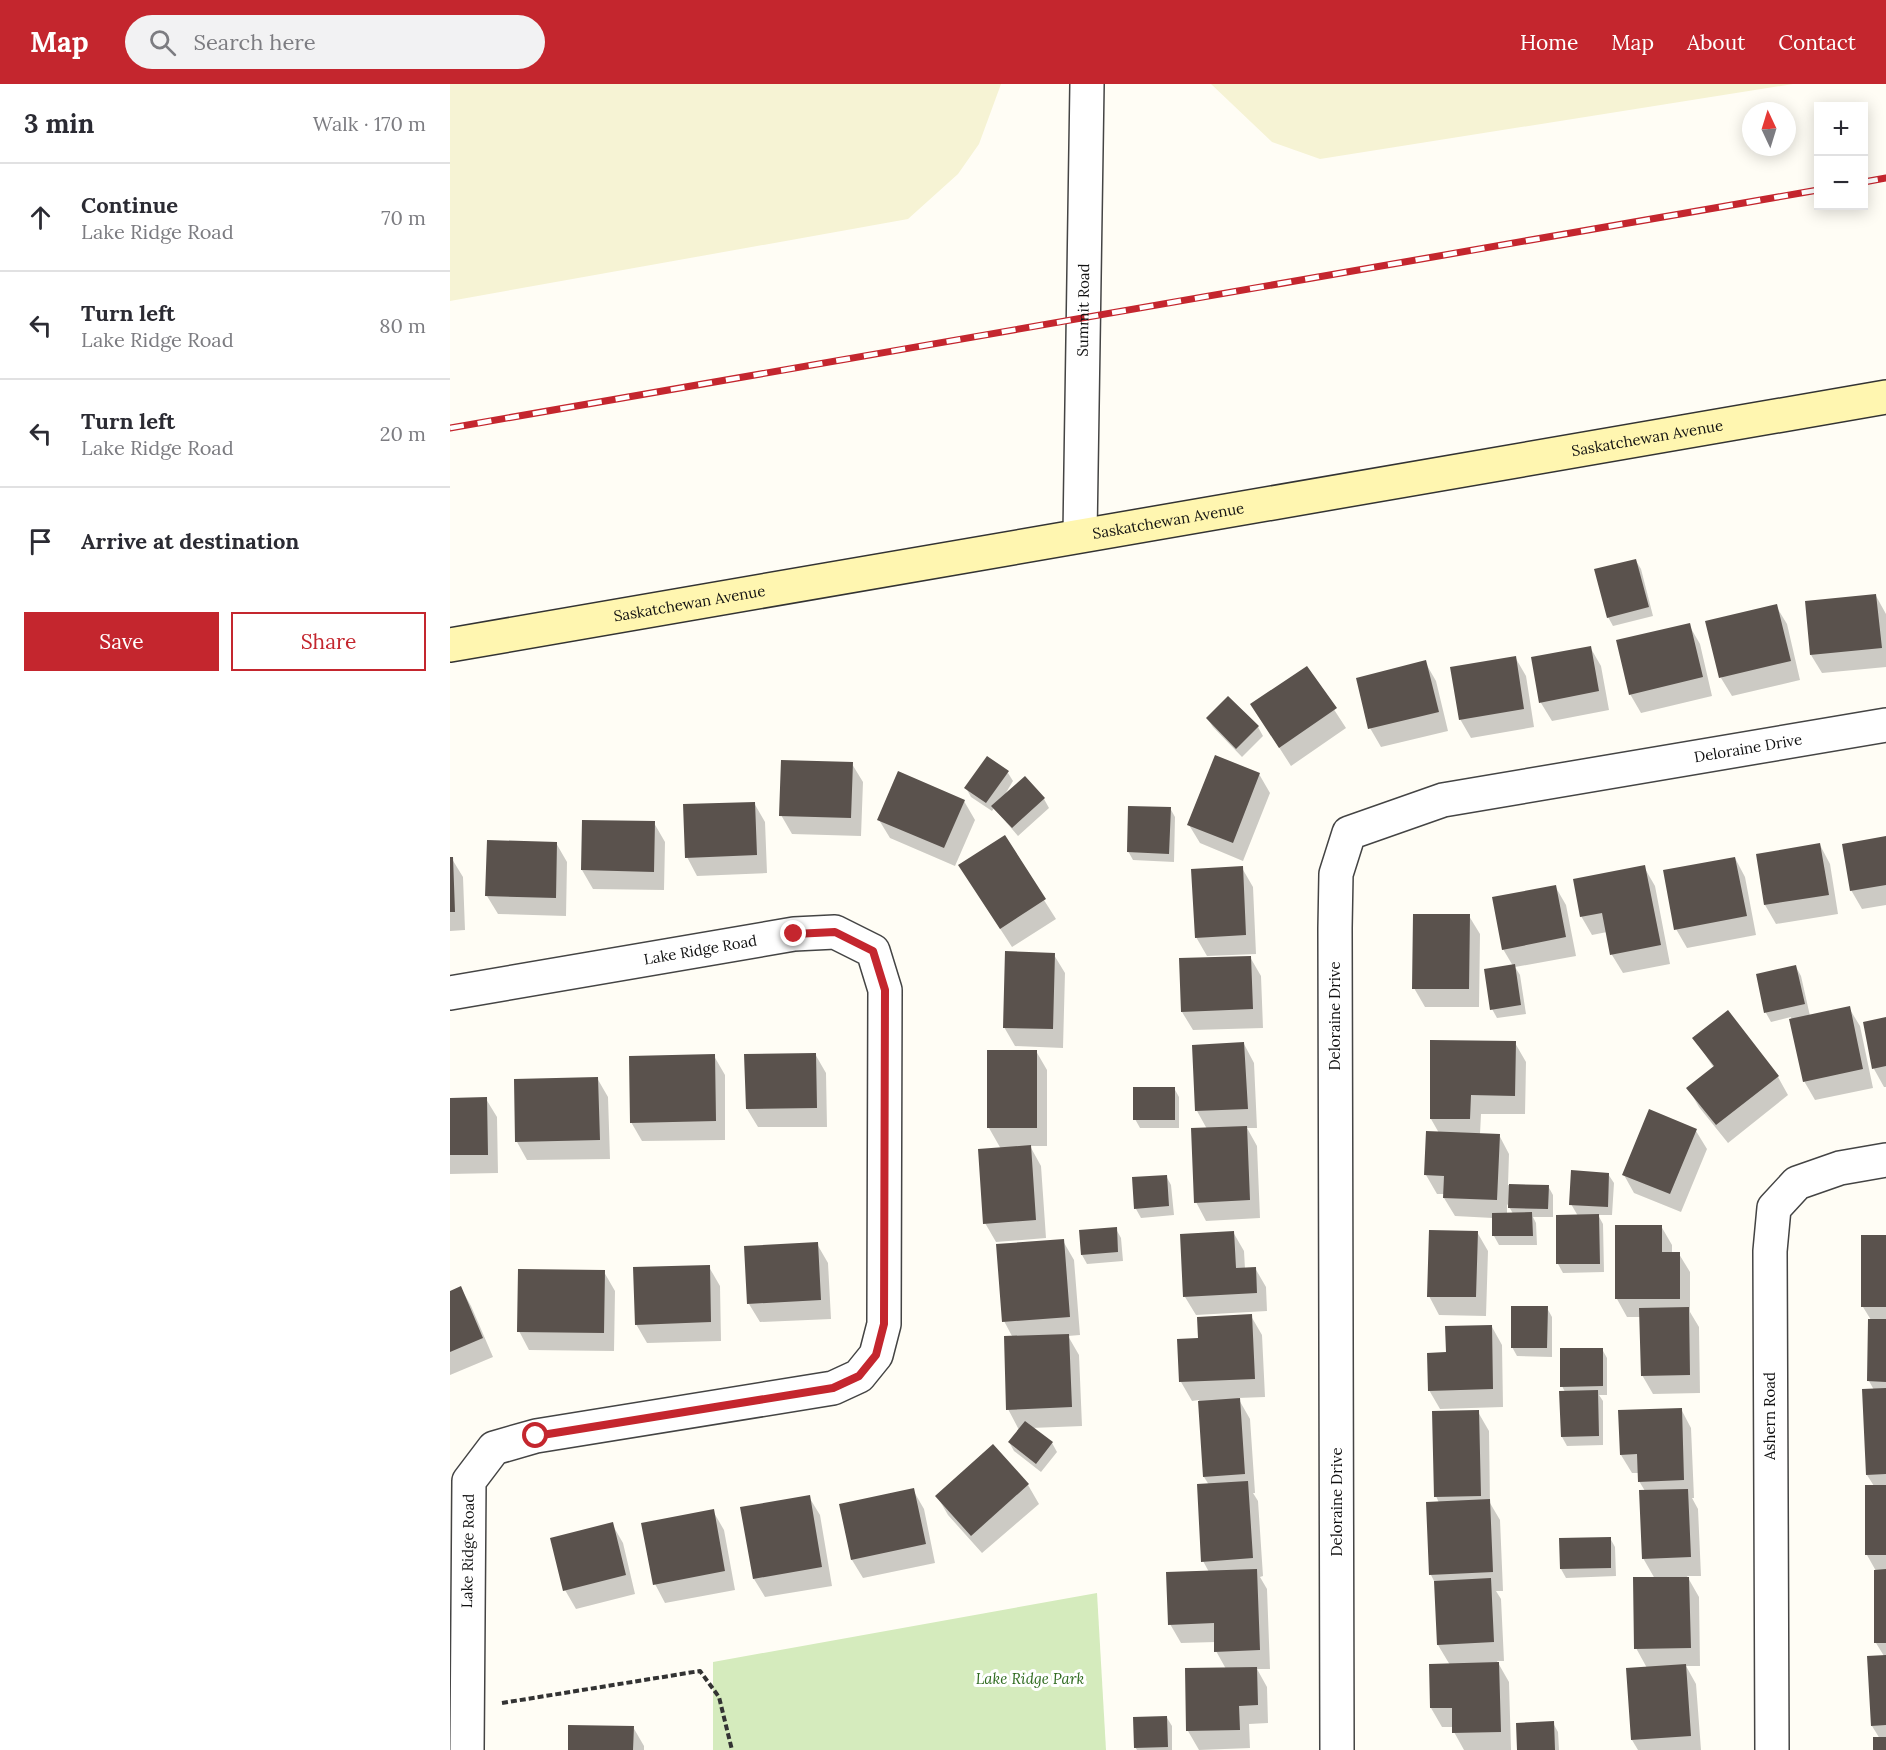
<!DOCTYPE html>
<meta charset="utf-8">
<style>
:root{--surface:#fff;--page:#f2f2f3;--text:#2b2b33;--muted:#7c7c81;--line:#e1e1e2;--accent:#c4262e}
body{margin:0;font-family:Lora,serif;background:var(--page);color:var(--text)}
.controls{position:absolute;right:18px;top:18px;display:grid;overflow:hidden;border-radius:0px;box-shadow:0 3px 15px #0003}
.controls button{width:54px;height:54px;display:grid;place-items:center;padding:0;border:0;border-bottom:2px solid var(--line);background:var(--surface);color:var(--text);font:30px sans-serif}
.compass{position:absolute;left:1292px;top:18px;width:54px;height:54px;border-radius:50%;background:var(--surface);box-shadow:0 3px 15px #0003;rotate:356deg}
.stop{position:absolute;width:18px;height:18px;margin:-14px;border:4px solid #c4262e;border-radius:50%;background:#fff}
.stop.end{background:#c4262e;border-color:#fff;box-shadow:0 2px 6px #0008}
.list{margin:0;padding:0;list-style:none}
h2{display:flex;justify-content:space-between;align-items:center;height:78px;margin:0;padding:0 24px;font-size:26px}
h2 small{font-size:20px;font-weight:400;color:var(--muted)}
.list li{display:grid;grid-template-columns:39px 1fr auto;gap:18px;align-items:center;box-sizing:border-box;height:108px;padding:0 24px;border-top:2px solid var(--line)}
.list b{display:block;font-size:22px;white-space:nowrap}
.list p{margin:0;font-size:20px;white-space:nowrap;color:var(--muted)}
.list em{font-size:20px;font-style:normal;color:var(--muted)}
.actions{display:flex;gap:12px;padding:18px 24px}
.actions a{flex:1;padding:14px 0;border:2px solid var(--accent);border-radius:0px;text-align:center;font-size:21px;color:var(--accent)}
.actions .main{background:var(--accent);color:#fff}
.icon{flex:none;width:33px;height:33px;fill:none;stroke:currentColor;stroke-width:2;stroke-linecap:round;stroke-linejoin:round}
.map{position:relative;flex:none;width:1436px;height:1666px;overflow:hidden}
header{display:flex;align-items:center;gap:36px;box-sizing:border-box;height:84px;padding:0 30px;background:var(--accent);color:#fff}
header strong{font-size:28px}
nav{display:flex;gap:33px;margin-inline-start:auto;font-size:21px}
.search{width:420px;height:54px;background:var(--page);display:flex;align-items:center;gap:15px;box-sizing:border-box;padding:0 21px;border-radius:33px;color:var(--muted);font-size:22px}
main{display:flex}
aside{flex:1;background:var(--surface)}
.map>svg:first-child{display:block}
</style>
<header>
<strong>Map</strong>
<div class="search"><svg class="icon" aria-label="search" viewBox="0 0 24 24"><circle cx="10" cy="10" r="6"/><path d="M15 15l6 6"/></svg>Search here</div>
<nav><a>Home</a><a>Map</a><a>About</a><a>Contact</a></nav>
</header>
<main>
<aside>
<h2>3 min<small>Walk · 170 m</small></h2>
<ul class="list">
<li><svg class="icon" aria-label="ahead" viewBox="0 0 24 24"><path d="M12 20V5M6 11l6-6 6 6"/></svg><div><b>Continue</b><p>Lake Ridge Road</p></div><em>70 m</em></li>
<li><svg class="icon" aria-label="left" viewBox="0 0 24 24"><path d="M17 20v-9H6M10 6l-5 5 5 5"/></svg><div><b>Turn left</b><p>Lake Ridge Road</p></div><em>80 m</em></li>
<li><svg class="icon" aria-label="left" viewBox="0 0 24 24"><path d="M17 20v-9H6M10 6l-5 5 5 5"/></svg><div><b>Turn left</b><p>Lake Ridge Road</p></div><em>20 m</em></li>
<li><svg class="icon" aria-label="arrive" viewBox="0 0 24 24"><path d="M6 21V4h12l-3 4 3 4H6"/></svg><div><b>Arrive at destination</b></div></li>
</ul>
<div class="actions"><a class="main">Save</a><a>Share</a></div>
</aside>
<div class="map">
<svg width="1436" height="1666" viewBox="0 0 1436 1666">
<rect width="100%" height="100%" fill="#fffdf5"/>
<path fill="#f6f3d4" d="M 0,0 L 551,0 L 529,60 L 508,90 L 458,135 L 0,217 Z
M 761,0 L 1343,0 L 870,75 L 822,58 Z"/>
<path fill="#d5ebbd" d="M 647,1509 L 656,1666 L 263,1666 L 263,1578 Z"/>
<path fill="#0003" fill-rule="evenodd" d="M 1186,477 L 1191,485 L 1203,532 L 1163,542 L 1158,533 Z
M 1426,512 L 1436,530 L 1436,583 L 1372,589 L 1361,571 Z
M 1326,522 L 1337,540 L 1350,596 L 1282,612 L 1271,594 Z
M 1239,541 L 1250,560 L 1262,612 L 1191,629 L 1180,610 Z
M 1140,563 L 1151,582 L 1159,626 L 1102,637 L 1091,619 L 1083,574 Z
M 1065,573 L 1076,592 L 1084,643 L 1021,654 L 1010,635 Z
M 975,578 L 986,597 L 998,647 L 931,663 L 920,644 Z
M 857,584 L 896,644 L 841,682 L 802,621 Z
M 757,634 L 808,643 L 813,652 L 792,673 L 763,643 Z
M 402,680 L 413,698 L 411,752 L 342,750 L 331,731 Z
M 558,689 L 563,697 L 554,712 L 594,715 L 599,724 L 568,752 L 544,724 L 542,727 L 521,713 L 516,704 Z
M 809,690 L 820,709 L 793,777 L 750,759 L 739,741 Z
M 514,717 L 525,736 L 505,782 L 440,754 L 429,736 Z
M 304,719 L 315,738 L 317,789 L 247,792 L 237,773 Z
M 720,724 L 725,733 L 724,778 L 683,776 L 678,767 Z
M 204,739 L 215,758 L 214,806 L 143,805 L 132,786 Z
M 554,753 L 606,835 L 562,863 L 521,800 Z
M 1436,754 L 1436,821 L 1412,825 L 1401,806 Z
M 106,759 L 117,778 L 116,832 L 48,830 L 37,812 Z
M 1370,761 L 1380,780 L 1388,830 L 1326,840 L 1315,821 L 1307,771 Z
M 1285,774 L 1295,793 L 1306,851 L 1237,864 L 1226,845 Z
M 0,775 L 2,775 L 13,793 L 15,846 L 0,847 Z
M 1194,783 L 1205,802 L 1220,880 L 1173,889 L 1162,871 L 1157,848 L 1142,851 L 1131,832 Z
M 792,784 L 803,803 L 806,870 L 757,872 L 746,853 Z
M 1105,802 L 1116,821 L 1126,872 L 1065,883 L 1070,891 L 1076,930 L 1047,934 L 1042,925 L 1063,882 L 1053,865 Z
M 1019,832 L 1030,850 L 1029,923 L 975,923 L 964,904 Z
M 604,871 L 615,889 L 613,964 L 565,962 L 554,943 Z
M 800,873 L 811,892 L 813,944 L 743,946 L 732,928 Z
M 1346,883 L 1351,892 L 1360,932 L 1399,924 L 1410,942 L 1423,1004 L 1365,1016 L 1354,997 L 1341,933 L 1321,938 L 1316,929 L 1307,891 Z
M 1436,935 L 1436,1003 L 1434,1003 L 1424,985 Z
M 1244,954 L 1328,993 L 1338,1011 L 1278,1059 L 1249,1023 L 1238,1004 L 1264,984 Z
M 1065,959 L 1076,978 L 1075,1030 L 1031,1030 L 1030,1050 L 1049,1051 L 1059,1070 L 1058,1101 L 1098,1102 L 1103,1111 L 1103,1133 L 1083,1133 L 1086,1139 L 1087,1161 L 1049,1161 L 1044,1152 L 1043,1134 L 1005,1132 L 994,1114 L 995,1110 L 987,1110 L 976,1091 L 989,1049 L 981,1035 ZM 1057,1120 L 1061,1126 L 1063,1130 L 1057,1130 Z
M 794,960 L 804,979 L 807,1044 L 797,1044 L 807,1062 L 810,1134 L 756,1137 L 746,1118 L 757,1045 L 747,1027 Z
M 586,967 L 597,986 L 597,1062 L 580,1062 L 591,1082 L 596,1154 L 546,1158 L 535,1139 L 551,1065 L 539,1044 Z
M 365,970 L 376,989 L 377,1043 L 308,1043 L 297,1025 Z
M 264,972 L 275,991 L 275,1056 L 192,1057 L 181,1038 Z
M 147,994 L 158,1013 L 160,1075 L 77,1076 L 67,1058 Z
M 724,1004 L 729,1013 L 729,1044 L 690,1044 L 685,1035 Z
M 0,1015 L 36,1015 L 47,1033 L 48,1089 L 0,1090 Z
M 1246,1047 L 1257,1065 L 1231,1128 L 1184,1109 L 1174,1091 Z
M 1158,1090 L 1164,1099 L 1162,1131 L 1148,1131 L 1153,1140 L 1154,1188 L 1113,1189 L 1108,1180 L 1128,1132 L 1121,1120 Z
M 716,1092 L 721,1101 L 724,1131 L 691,1134 L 686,1125 L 684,1095 Z
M 1211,1142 L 1222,1161 L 1222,1170 L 1229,1170 L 1240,1188 L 1240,1228 L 1249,1243 L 1250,1309 L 1203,1310 L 1192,1291 L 1191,1233 L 1177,1233 L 1167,1215 Z
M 666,1145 L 671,1154 L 673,1177 L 637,1180 L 632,1171 Z
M 783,1148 L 794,1167 L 795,1185 L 805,1184 L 816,1203 L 817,1227 L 746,1231 L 735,1213 Z
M 1027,1148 L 1038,1167 L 1036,1232 L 989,1231 L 979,1212 Z
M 1436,1153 L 1436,1666 L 1425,1666 L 1430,1655 L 1422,1642 L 1434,1572 L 1426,1559 L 1426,1487 L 1417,1471 L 1424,1402 L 1417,1391 L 1424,1306 L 1419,1297 L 1421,1236 L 1413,1223 Z
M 613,1157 L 624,1176 L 630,1251 L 618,1252 L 629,1271 L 632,1342 L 581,1344 L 602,1359 L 607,1368 L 591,1388 L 564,1367 L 559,1358 L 569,1346 L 558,1325 L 563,1254 L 554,1237 Z
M 367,1160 L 378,1179 L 381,1235 L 310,1238 L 299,1220 Z
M 259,1183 L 270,1202 L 271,1257 L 197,1259 L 186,1240 Z
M 154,1188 L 165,1207 L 164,1267 L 79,1266 L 69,1247 Z
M 11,1204 L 21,1222 L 43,1273 L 0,1291 L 0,1208 Z
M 1097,1224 L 1102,1233 L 1102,1273 L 1067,1272 L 1062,1263 Z
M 801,1232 L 812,1251 L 815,1313 L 788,1314 L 800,1335 L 805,1409 L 803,1409 L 808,1417 L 813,1492 L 810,1493 L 817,1505 L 820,1585 L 807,1585 L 817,1603 L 818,1639 L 799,1640 L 800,1664 L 749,1666 L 738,1647 L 736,1586 L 776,1585 L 766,1567 L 766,1558 L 731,1559 L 720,1540 L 759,1488 L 753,1477 L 759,1401 L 754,1393 L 749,1316 L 742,1317 L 731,1298 L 750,1255 Z
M 1042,1243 L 1052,1261 L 1053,1323 L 990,1325 L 979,1306 L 997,1270 Z
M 1152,1265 L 1157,1274 L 1157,1311 L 1149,1311 L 1153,1317 L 1153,1361 L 1117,1362 L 1112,1353 L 1115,1308 L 1112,1302 Z
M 1231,1325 L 1241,1344 L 1244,1414 L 1242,1414 L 1248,1425 L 1251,1492 L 1237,1492 L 1249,1513 L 1250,1582 L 1236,1582 L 1246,1600 L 1251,1666 L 1188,1666 L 1182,1656 L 1177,1586 L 1197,1584 L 1186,1564 L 1205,1495 L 1193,1474 L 1195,1407 L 1189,1397 L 1189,1389 L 1182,1389 L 1171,1371 Z
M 1028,1328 L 1039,1347 L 1040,1419 L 1050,1436 L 1053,1507 L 1046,1507 L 1051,1515 L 1054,1577 L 1047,1577 L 1059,1598 L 1061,1666 L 1014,1666 L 1004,1648 L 1004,1643 L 992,1643 L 981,1624 L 1000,1581 L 988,1561 L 985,1499 L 981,1491 L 989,1419 L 986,1412 Z
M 543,1362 L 578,1401 L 589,1420 L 532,1469 L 498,1431 L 487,1412 Z
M 463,1406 L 474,1425 L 485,1479 L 413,1494 L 402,1476 L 391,1421 Z
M 359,1413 L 370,1431 L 382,1502 L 315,1513 L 304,1495 Z
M 263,1427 L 274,1446 L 285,1506 L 215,1519 L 205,1500 Z
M 162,1440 L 173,1459 L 185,1510 L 126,1525 L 115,1506 Z
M 1160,1454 L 1165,1463 L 1166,1492 L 1116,1494 L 1111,1485 L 1111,1455 Z
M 717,1634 L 722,1642 L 722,1666 L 687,1666 L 685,1663 Z
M 1103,1639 L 1108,1648 L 1109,1666 L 1068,1666 Z
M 183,1643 L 194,1662 L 194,1666 L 119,1666 Z"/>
<path fill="#5a524d" d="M 1186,475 L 1199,523 L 1157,534 L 1144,485 Z
M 1426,510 L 1432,564 L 1360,571 L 1355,517 Z
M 1327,520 L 1341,577 L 1269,594 L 1255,537 Z
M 1240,539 L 1253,593 L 1179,611 L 1166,556 Z
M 1141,562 L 1149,607 L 1089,619 L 1081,573 Z
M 1066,572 L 1074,625 L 1009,636 L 1000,583 Z
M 976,576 L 989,628 L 918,645 L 906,594 Z
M 857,582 L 887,624 L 829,664 L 800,620 Z
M 778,612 L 809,642 L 786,665 L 756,634 Z
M 765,671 L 810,689 L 783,759 L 737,741 Z
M 537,672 L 559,687 L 536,719 L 514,704 Z
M 331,676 L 403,678 L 401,734 L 329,732 Z
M 448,687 L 515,716 L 494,764 L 427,736 Z
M 575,692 L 595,714 L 562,744 L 541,722 Z
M 305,718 L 307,771 L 235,774 L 233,720 Z
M 678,722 L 721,723 L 719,770 L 677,768 Z
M 132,736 L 205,737 L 204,788 L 131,786 Z
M 555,751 L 596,815 L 550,845 L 508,781 Z
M 1436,752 L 1436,801 L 1400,807 L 1392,760 Z
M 37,756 L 107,758 L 106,814 L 35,812 Z
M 1370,759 L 1379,811 L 1314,821 L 1306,770 Z
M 0,773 L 3,773 L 5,828 L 0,828 Z
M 1285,773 L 1297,832 L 1224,846 L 1213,786 Z
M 1195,781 L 1211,861 L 1160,871 L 1152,829 L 1130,833 L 1123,795 Z
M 793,782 L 796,851 L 745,854 L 741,785 Z
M 1106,801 L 1116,853 L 1052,866 L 1042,813 Z
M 963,830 L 1020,830 L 1019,905 L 962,905 Z
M 555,867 L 605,869 L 603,945 L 553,944 Z
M 801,872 L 803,925 L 731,928 L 729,874 Z
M 1065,880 L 1071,921 L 1040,926 L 1034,885 Z
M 1346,881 L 1355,920 L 1314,929 L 1306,890 Z
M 1400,922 L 1413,985 L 1353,998 L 1339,935 Z
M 1278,926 L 1329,992 L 1266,1041 L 1236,1004 L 1264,982 L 1242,954 Z
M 1436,933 L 1436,982 L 1422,985 L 1413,938 Z
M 980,956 L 1066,957 L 1065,1012 L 1021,1011 L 1020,1035 L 980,1035 Z
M 794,958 L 798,1025 L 745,1027 L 742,961 Z
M 537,966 L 587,966 L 587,1044 L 537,1044 Z
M 366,969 L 367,1024 L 296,1025 L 294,970 Z
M 265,970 L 266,1037 L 180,1039 L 179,972 Z
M 148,993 L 150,1056 L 65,1058 L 64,995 Z
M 683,1003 L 725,1003 L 725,1036 L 683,1036 Z
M 37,1013 L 38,1071 L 0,1071 L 0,1014 Z
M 1199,1025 L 1247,1045 L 1220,1110 L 1172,1091 Z
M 797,1042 L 800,1116 L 744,1119 L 741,1044 Z
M 976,1047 L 1050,1050 L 1047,1116 L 993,1114 L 994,1092 L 974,1091 Z
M 581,1061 L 586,1136 L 533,1140 L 528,1065 Z
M 1121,1086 L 1159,1089 L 1158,1123 L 1119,1121 Z
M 717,1091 L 719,1122 L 684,1125 L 682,1093 Z
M 1059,1100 L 1099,1101 L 1098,1125 L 1058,1124 Z
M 1082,1128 L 1083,1152 L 1042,1152 L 1042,1129 Z
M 1149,1130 L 1150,1180 L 1106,1180 L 1106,1131 Z
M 1165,1141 L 1212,1141 L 1212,1168 L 1230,1168 L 1230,1215 L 1165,1215 Z
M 667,1143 L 668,1168 L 631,1171 L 629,1146 Z
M 979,1146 L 1028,1147 L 1026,1213 L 977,1213 Z
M 784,1147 L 786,1184 L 806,1183 L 807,1209 L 733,1213 L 730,1150 Z
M 1411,1151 L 1436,1151 L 1436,1223 L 1411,1223 Z
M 614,1155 L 620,1233 L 552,1238 L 546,1160 Z
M 368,1158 L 371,1216 L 297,1220 L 294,1162 Z
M 260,1181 L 261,1238 L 185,1241 L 183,1183 Z
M 68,1185 L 155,1186 L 154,1249 L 67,1248 Z
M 11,1202 L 33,1254 L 0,1268 L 0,1207 Z
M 1061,1222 L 1098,1222 L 1097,1264 L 1061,1264 Z
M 1239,1223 L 1240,1291 L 1191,1292 L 1189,1224 Z
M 802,1230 L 805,1295 L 729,1298 L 727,1255 L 748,1254 L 747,1233 Z
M 1418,1235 L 1436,1235 L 1436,1298 L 1417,1297 Z
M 1042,1241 L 1043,1305 L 978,1307 L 977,1269 L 996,1268 L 995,1242 Z
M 619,1250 L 622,1323 L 556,1326 L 554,1252 Z
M 1110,1264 L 1153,1264 L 1153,1302 L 1110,1303 Z
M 1436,1304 L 1436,1390 L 1416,1391 L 1412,1305 Z
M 1148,1306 L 1149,1352 L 1111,1353 L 1109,1307 Z
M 790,1314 L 795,1390 L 753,1393 L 748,1317 Z
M 1232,1324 L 1234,1396 L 1188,1398 L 1187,1370 L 1170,1371 L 1168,1326 Z
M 1029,1326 L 1031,1412 L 984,1413 L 982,1327 Z
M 575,1337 L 603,1358 L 586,1380 L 558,1358 Z
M 543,1360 L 579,1400 L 521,1452 L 485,1412 Z
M 798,1397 L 803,1474 L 751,1478 L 747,1400 Z
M 1415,1401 L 1436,1401 L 1436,1471 L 1415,1471 Z
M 464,1404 L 476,1460 L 401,1476 L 389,1420 Z
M 1238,1405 L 1241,1473 L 1192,1475 L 1189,1406 Z
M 360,1411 L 372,1483 L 303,1495 L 290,1423 Z
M 1040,1415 L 1043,1488 L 979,1491 L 976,1418 Z
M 264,1425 L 275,1487 L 203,1501 L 191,1439 Z
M 163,1438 L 176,1491 L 113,1507 L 100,1454 Z
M 1161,1453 L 1161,1484 L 1110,1485 L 1109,1454 Z
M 807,1485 L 810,1566 L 764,1568 L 764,1539 L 718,1541 L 716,1488 Z
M 1436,1485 L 1436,1559 L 1424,1559 L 1424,1486 Z
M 1183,1493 L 1239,1493 L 1241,1564 L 1184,1565 Z
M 1041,1494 L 1044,1558 L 987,1561 L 984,1497 Z
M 1436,1571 L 1436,1641 L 1421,1642 L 1417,1572 Z
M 1049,1578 L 1051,1648 L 1002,1649 L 1002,1624 L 980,1624 L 979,1580 Z
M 1236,1580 L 1241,1652 L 1181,1656 L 1176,1584 Z
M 807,1583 L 808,1621 L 789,1622 L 790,1646 L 736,1647 L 735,1584 Z
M 717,1632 L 718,1663 L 684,1664 L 683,1633 Z
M 1104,1637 L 1105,1666 L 1067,1666 L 1066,1639 Z
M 118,1641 L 184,1642 L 183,1666 L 118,1666 Z
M 1423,1653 L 1436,1653 L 1436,1666 L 1423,1666 Z"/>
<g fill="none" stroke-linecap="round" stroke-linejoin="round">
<g stroke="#444" stroke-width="36">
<g id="street">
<path id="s1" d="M 630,451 L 637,0"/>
<path id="s2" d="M 0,909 L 344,850 L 385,848 L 423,867 L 435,906 L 434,1240 L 426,1271 L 409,1292 L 383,1304 L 86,1352 L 44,1364 L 19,1397 L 17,1666"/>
<path id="s3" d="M 887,1666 L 885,844 L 886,790 L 899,749 L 993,716 L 1436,641"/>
<path d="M 1322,1666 L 1320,1167 L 1324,1124 L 1347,1099 L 1390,1084 L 1436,1076"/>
</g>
</g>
<g stroke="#333" stroke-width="36">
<g id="secondary">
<path id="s4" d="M 0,561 L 1436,313"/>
</g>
</g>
<path stroke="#333" stroke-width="4" stroke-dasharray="6 3" stroke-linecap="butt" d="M 52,1619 L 250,1587 L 269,1613 L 282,1666"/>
<use href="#street" stroke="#fff" stroke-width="33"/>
<use href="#secondary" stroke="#fff6b0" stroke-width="33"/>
<g stroke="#c4262e" stroke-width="7">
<path id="rail" d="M 1414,98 L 1436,94
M 0,344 L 1368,106"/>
</g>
<use href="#rail" stroke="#fff" stroke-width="4.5" stroke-dasharray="14" stroke-linecap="butt"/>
</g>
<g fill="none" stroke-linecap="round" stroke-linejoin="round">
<path stroke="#c4262e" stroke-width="8" d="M 86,1352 L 383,1304 L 409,1292 L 426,1271 L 434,1240 L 435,906 L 423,867 L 385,848 L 344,850"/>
</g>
<g text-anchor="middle" stroke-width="6" stroke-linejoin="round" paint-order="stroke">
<g font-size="15" fill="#111" stroke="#fff">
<text dy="5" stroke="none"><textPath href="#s1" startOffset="225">Summit Road</textPath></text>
<text dy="5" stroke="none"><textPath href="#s4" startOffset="1215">Saskatchewan Avenue</textPath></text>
<text dy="5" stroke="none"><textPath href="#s4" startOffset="729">Saskatchewan Avenue</textPath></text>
<text dy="5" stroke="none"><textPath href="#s4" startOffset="243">Saskatchewan Avenue</textPath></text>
<text dy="5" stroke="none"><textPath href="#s3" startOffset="1328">Deloraine Drive</textPath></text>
<text dy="5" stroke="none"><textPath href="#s2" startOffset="254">Lake Ridge Road</textPath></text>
<text transform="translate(885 932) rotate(-90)" y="5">Deloraine Drive</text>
<text transform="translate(1320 1332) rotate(-90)" y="5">Ashern Road</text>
<text transform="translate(887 1418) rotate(-90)" y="5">Deloraine Drive</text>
<text transform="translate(18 1467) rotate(-89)" y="5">Lake Ridge Road</text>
</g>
<g font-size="15" font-style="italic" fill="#2f6b1f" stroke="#fff">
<text x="580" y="1600">Lake Ridge Park</text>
</g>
</g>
</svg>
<div class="controls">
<button>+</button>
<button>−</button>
</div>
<svg class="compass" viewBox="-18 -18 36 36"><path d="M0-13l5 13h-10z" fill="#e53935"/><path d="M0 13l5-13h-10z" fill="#7c7c81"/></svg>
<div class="stop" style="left:86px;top:1352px"></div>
<div class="stop end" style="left:344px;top:850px"></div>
</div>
</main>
